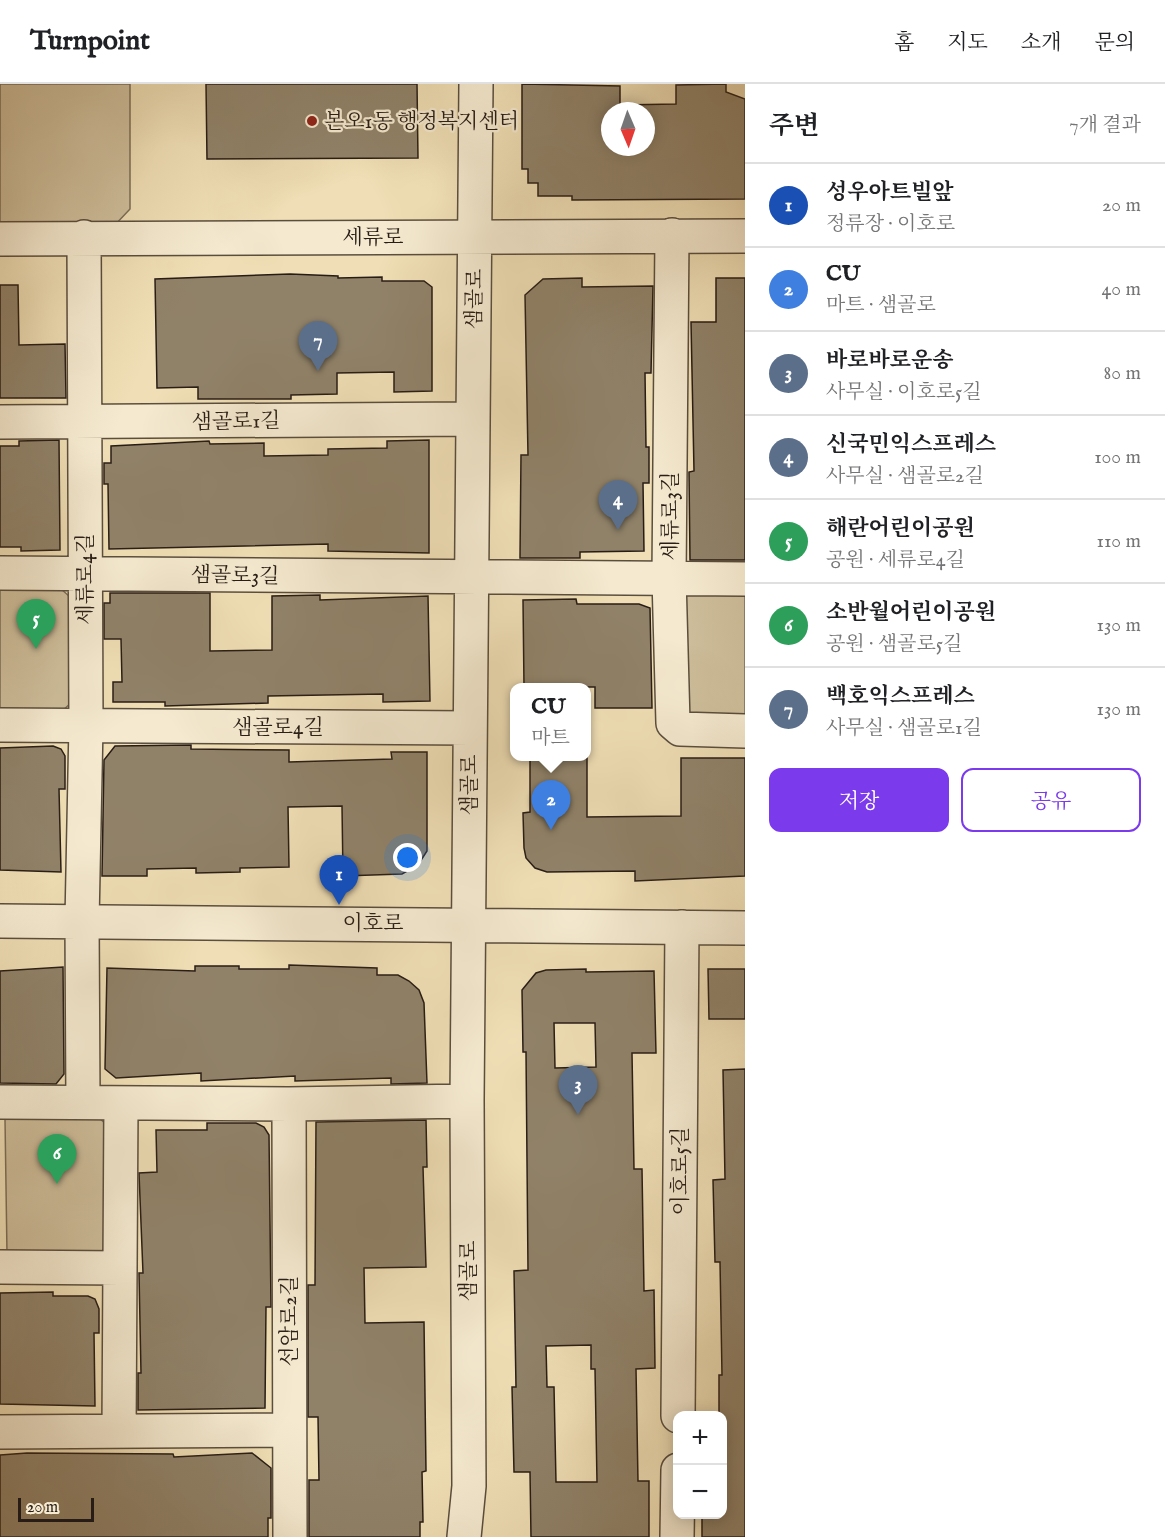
<!DOCTYPE html>
<html lang="ko">
<meta charset="utf-8">
<style>
:root{--surface:#fff;--page:#f2f2f2;--text:#202124;--muted:#757577;--line:#e0e0e0;--accent:#7c3aed}
body{margin:0;font-family:"IM FELL English","Noto Serif KR",serif;background:var(--page);color:var(--text)}
.controls{position:absolute;right:18px;bottom:18px;display:grid;overflow:hidden;border-radius:12px;box-shadow:0 3px 15px #0003}
.controls button{width:54px;height:54px;display:grid;place-items:center;padding:0;border:0;border-bottom:2px solid var(--line);background:var(--surface);color:var(--text);font:30px sans-serif}
.compass{position:absolute;left:601px;top:18px;width:54px;height:54px;border-radius:50%;background:var(--surface);box-shadow:0 3px 15px #0003;rotate:178deg}
.scale{position:absolute;left:18px;bottom:15px;width:76px;box-sizing:border-box;padding-left:6px;border:3px solid #281d16;border-top:0;font-size:16px;line-height:21px;white-space:nowrap;color:#281d16;-webkit-text-stroke:4px #f5ead0;paint-order:stroke}
.you{position:absolute;left:408px;top:774px;width:21px;height:21px;margin:-15px;border:4px solid #fff;border-radius:50%;background:#1a73e8;box-shadow:0 0 0 9px #1a73e833}
.badge{display:grid;place-items:center;width:39px;height:39px;border-radius:50%;background:var(--accent);color:#fff;font-size:20px;font-weight:700}
.pin{position:absolute;translate:-50% -50px;filter:drop-shadow(0 2px 3px #0008)}
.pin::after{content:'';position:absolute;top:32px;width:21px;height:18px;background:inherit;clip-path:polygon(0 0,100% 0,50% 100%)}
.popup{position:absolute;left:510px;top:599px;width:81px;height:78px;box-sizing:border-box;display:grid;place-content:center;border-radius:12px;background:var(--surface);filter:drop-shadow(0 2px 4px #0005);font-size:20px;white-space:nowrap;color:var(--muted)}
.popup b{font-size:22px;color:var(--text)}
.popup::after{content:'';position:absolute;left:50%;top:100%;margin-left:-12px;border:12px solid transparent;border-top-color:var(--surface)}
.list{margin:0;padding:0;list-style:none}
h2{display:flex;justify-content:space-between;align-items:center;height:78px;margin:0;padding:0 24px;font-size:26px}
h2 small{font-size:20px;font-weight:400;color:var(--muted)}
.list li{display:grid;grid-template-columns:39px 1fr auto;gap:18px;align-items:center;box-sizing:border-box;height:84px;padding:0 24px;border-top:2px solid var(--line)}
.list b{display:block;font-size:22px;white-space:nowrap}
.list p{margin:0;font-size:20px;white-space:nowrap;color:var(--muted)}
.list em{font-size:20px;font-style:normal;color:var(--muted)}
.actions{display:flex;gap:12px;padding:18px 24px}
.actions a{flex:1;padding:14px 0;border:2px solid var(--accent);border-radius:12px;text-align:center;font-size:21px;color:var(--accent)}
.actions .main{background:var(--accent);color:#fff}
.map{position:relative;flex:none;width:745px;height:1453px;overflow:hidden}
header{display:flex;align-items:center;gap:36px;box-sizing:border-box;height:84px;padding:0 30px;background:var(--surface);border-bottom:2px solid var(--line)}
header strong{font-size:28px}
nav{display:flex;gap:33px;margin-inline-start:auto;font-size:21px}
main{display:flex}
aside{flex:1;background:var(--surface)}
.map>svg:first-child{display:block}
</style>
<header>
<strong>Turnpoint</strong>
<nav><a>홈</a><a>지도</a><a>소개</a><a>문의</a></nav>
</header>
<main>
<div class="map">
<svg width="745" height="1453" viewBox="0 0 745 1453">
<rect width="100%" height="100%" fill="#f0dfb6"/>
<filter id="stains"><feTurbulence type="fractalNoise" baseFrequency=".00333" numOctaves="4"/><feColorMatrix values="0 0 0 0 .2 0 0 0 0 .09 0 0 0 0 .02 0 0 0 .5 -.17"/></filter>
<radialGradient id="worn" r=".72"><stop offset=".6" stop-color="#630" stop-opacity="0"/><stop offset="1" stop-color="#630" stop-opacity=".3"/></radialGradient>
<path fill="#cebe9b" stroke="#7b6e58" stroke-width="1.5" d="M 0,0 L 130,0 L 130,125 L 113,143 L 0,144 Z
M 60,504 L 70,513 L 72,618 L 62,627 L 0,628 L 0,505 Z
M 688,508 L 745,508 L 745,637 L 689,638 L 679,517 Z
M 98,1033 L 108,1042 L 110,1159 L 101,1169 L 7,1170 L 5,1035 Z"/>
<path fill="#908269" stroke="#281d16" stroke-width="1.5" fill-rule="evenodd" d="M 206,0 L 417,0 L 418,74 L 207,75 Z
M 522,0 L 620,2 L 620,21 L 676,20 L 676,1 L 726,0 L 726,8 L 745,15 L 745,115 L 572,116 L 572,112 L 538,112 L 538,99 L 528,99 L 528,85 L 522,85 ZM 610,27 L 646,27 L 646,63 L 610,63 Z
M 290,190 L 338,192 L 338,194 L 382,193 L 382,197 L 424,197 L 432,203 L 432,307 L 394,308 L 394,288 L 337,289 L 337,310 L 291,311 L 291,315 L 198,315 L 198,303 L 157,304 L 155,195 Z
M 582,194 L 582,203 L 653,202 L 651,289 L 645,289 L 646,363 L 649,363 L 649,399 L 643,399 L 644,467 L 580,468 L 580,474 L 520,474 L 521,371 L 528,371 L 525,211 L 543,195 Z
M 716,194 L 745,194 L 745,476 L 690,476 L 689,388 L 694,387 L 691,238 L 716,238 Z
M 0,201 L 18,201 L 19,261 L 65,260 L 66,314 L 0,314 Z
M 59,356 L 60,466 L 21,467 L 21,463 L 0,463 L 0,362 L 19,362 L 19,357 Z
M 429,356 L 429,469 L 328,467 L 328,460 L 109,465 L 108,400 L 104,400 L 104,379 L 111,379 L 111,362 L 209,357 L 210,360 L 264,359 L 264,372 L 328,371 L 328,365 L 387,364 L 387,357 Z
M 110,509 L 210,509 L 210,567 L 272,566 L 272,512 L 320,511 L 320,516 L 428,512 L 430,617 L 383,618 L 383,610 L 268,612 L 268,619 L 165,622 L 165,618 L 113,618 L 113,598 L 122,598 L 121,555 L 104,555 L 104,519 L 110,519 Z
M 576,515 L 577,520 L 639,520 L 650,524 L 652,624 L 595,624 L 595,603 L 524,603 L 523,516 Z
M 191,661 L 191,665 L 289,666 L 289,678 L 392,675 L 391,668 L 427,668 L 427,767 L 418,781 L 402,790 L 343,792 L 342,722 L 288,723 L 289,783 L 240,784 L 240,788 L 196,789 L 196,784 L 147,785 L 147,792 L 102,792 L 104,676 L 115,662 Z
M 53,662 L 61,665 L 65,672 L 65,705 L 59,705 L 61,788 L 0,786 L 0,664 Z
M 530,672 L 587,672 L 587,733 L 681,732 L 681,674 L 745,674 L 745,792 L 635,797 L 635,787 L 547,788 L 535,784 L 526,774 L 524,764 L 523,729 L 530,728 Z
M 289,881 L 377,884 L 377,891 L 398,891 L 409,897 L 419,906 L 424,919 L 427,999 L 391,1000 L 391,994 L 295,997 L 295,992 L 201,997 L 201,989 L 116,994 L 105,985 L 107,884 L 195,887 L 195,882 L 239,882 L 239,885 L 289,885 Z
M 63,883 L 64,990 L 56,1000 L 0,999 L 0,887 Z
M 586,885 L 586,888 L 654,887 L 656,969 L 632,969 L 634,1085 L 642,1085 L 644,1207 L 654,1206 L 655,1284 L 636,1285 L 638,1397 L 649,1397 L 649,1453 L 531,1453 L 530,1388 L 514,1388 L 512,1303 L 516,1303 L 514,1187 L 528,1186 L 526,968 L 523,968 L 522,906 L 536,889 L 546,886 ZM 554,939 L 595,939 L 596,983 L 555,984 ZM 591,1261 L 591,1285 L 595,1285 L 597,1398 L 556,1398 L 554,1303 L 547,1303 L 546,1262 Z
M 708,885 L 745,885 L 745,935 L 709,935 Z
M 745,985 L 745,1453 L 702,1453 L 702,1431 L 723,1431 L 723,1332 L 719,1332 L 719,1291 L 722,1291 L 720,1178 L 715,1178 L 713,1096 L 725,1095 L 723,986 Z
M 426,1036 L 427,1083 L 423,1083 L 426,1183 L 364,1184 L 365,1239 L 424,1238 L 426,1387 L 422,1388 L 423,1438 L 420,1438 L 420,1453 L 309,1453 L 309,1396 L 319,1396 L 318,1333 L 308,1333 L 308,1201 L 315,1201 L 316,1038 Z
M 207,1039 L 256,1039 L 264,1043 L 269,1051 L 271,1223 L 266,1223 L 265,1324 L 138,1326 L 138,1289 L 141,1289 L 139,1189 L 143,1189 L 139,1089 L 157,1088 L 156,1046 L 207,1046 Z
M 53,1208 L 53,1212 L 88,1212 L 95,1215 L 99,1225 L 99,1249 L 94,1249 L 95,1322 L 0,1320 L 0,1209 Z
M 27,1369 L 173,1370 L 174,1373 L 252,1369 L 271,1384 L 271,1434 L 268,1434 L 268,1453 L 0,1453 L 0,1371 Z"/>
<g fill="none" stroke-linecap="round" stroke-linejoin="round">
<g stroke="#5a4e3e" stroke-width="36">
<path id="minor" d="M 672,151 L 669,494 L 673,639 L 680,645 L 745,647
M 0,155 L 745,152
M 0,338 L 472,335
M 0,489 L 745,495
M 0,641 L 470,644
M 0,837 L 745,844
M 0,1018 L 289,1020 L 467,1017
M 83,1018 L 82,837 L 86,641 L 84,153
M 289,1020 L 290,1453
M 0,1183 L 120,1184
M 678,1332 L 682,843
M 119,1347 L 121,1019
M 0,1348 L 289,1346
M 464,1453 L 469,1402 L 467,1017 L 476,0
M 677,1453 L 678,1386"/>
</g>
<use href="#minor" stroke="#f5ead0" stroke-width="33"/>
</g>
<circle fill="#8f2418" stroke="#f5ead0" stroke-width="2" cx="312" cy="37" r="6"/>
<g text-anchor="middle" stroke-width="4.5" stroke-linejoin="round" paint-order="stroke">
<g font-size="21" fill="#281d16" stroke="#f5ead0" text-anchor="start">
<text x="324" y="44">본오1동 행정복지센터</text>
</g>
<g font-size="21" fill="#281d16" stroke="#f5ead0">
<text x="373" y="160">세류로</text>
<text transform="translate(474 215) rotate(-89)" y="7">샘골로</text>
<text transform="translate(236 337) rotate(-1)" y="7">샘골로1길</text>
<text transform="translate(670 432) rotate(-90)" y="7">세류로3길</text>
<text transform="translate(235 491) rotate(1)" y="7">샘골로3길</text>
<text transform="translate(85 495) rotate(-90)" y="7">세류로4길</text>
<text x="278" y="650">샘골로4길</text>
<text transform="translate(469 701) rotate(-90)" y="7">샘골로</text>
<text x="373" y="846">이호로</text>
<text transform="translate(680 1087) rotate(-90)" y="7">이호로5길</text>
<text transform="translate(468 1187) rotate(-90)" y="7">샘골로</text>
<text transform="translate(289 1237) rotate(-90)" y="7">선암로2길</text>
</g>
</g>
<rect width="100%" height="100%" filter="url(#stains)"/>
<rect width="100%" height="100%" fill="url(#worn)"/>
</svg>
<div class="controls">
<button>+</button>
<button>−</button>
</div>
<svg class="compass" viewBox="-18 -18 36 36"><path d="M0-13l5 13h-10z" fill="#e53935"/><path d="M0 13l5-13h-10z" fill="#757577"/></svg>
<div class="scale">20 m</div>
<div class="you"></div>
<div class="pin badge" style="left:339px;top:821px;background:#1a4fb4">1</div>
<div class="pin badge" style="left:551px;top:746px;background:#3f7fe0">2</div>
<div class="popup"><b>CU</b>마트</div>
<div class="pin badge" style="left:578px;top:1031px;background:#5c6f8a">3</div>
<div class="pin badge" style="left:618px;top:446px;background:#5c6f8a">4</div>
<div class="pin badge" style="left:36px;top:565px;background:#2e9e5b">5</div>
<div class="pin badge" style="left:57px;top:1100px;background:#2e9e5b">6</div>
<div class="pin badge" style="left:318px;top:287px;background:#5c6f8a">7</div>
</div>
<aside>
<h2>주변<small>7개 결과</small></h2>
<ul class="list">
<li><span class="badge" style="background:#1a4fb4">1</span><div><b>성우아트빌앞</b><p>정류장 · 이호로</p></div><em>20 m</em></li>
<li><span class="badge" style="background:#3f7fe0">2</span><div><b>CU</b><p>마트 · 샘골로</p></div><em>40 m</em></li>
<li><span class="badge" style="background:#5c6f8a">3</span><div><b>바로바로운송</b><p>사무실 · 이호로5길</p></div><em>80 m</em></li>
<li><span class="badge" style="background:#5c6f8a">4</span><div><b>신국민익스프레스</b><p>사무실 · 샘골로2길</p></div><em>100 m</em></li>
<li><span class="badge" style="background:#2e9e5b">5</span><div><b>해란어린이공원</b><p>공원 · 세류로4길</p></div><em>110 m</em></li>
<li><span class="badge" style="background:#2e9e5b">6</span><div><b>소반월어린이공원</b><p>공원 · 샘골로5길</p></div><em>130 m</em></li>
<li><span class="badge" style="background:#5c6f8a">7</span><div><b>백호익스프레스</b><p>사무실 · 샘골로1길</p></div><em>130 m</em></li>
</ul>
<div class="actions"><a class="main">저장</a><a>공유</a></div>
</aside>
</main>
